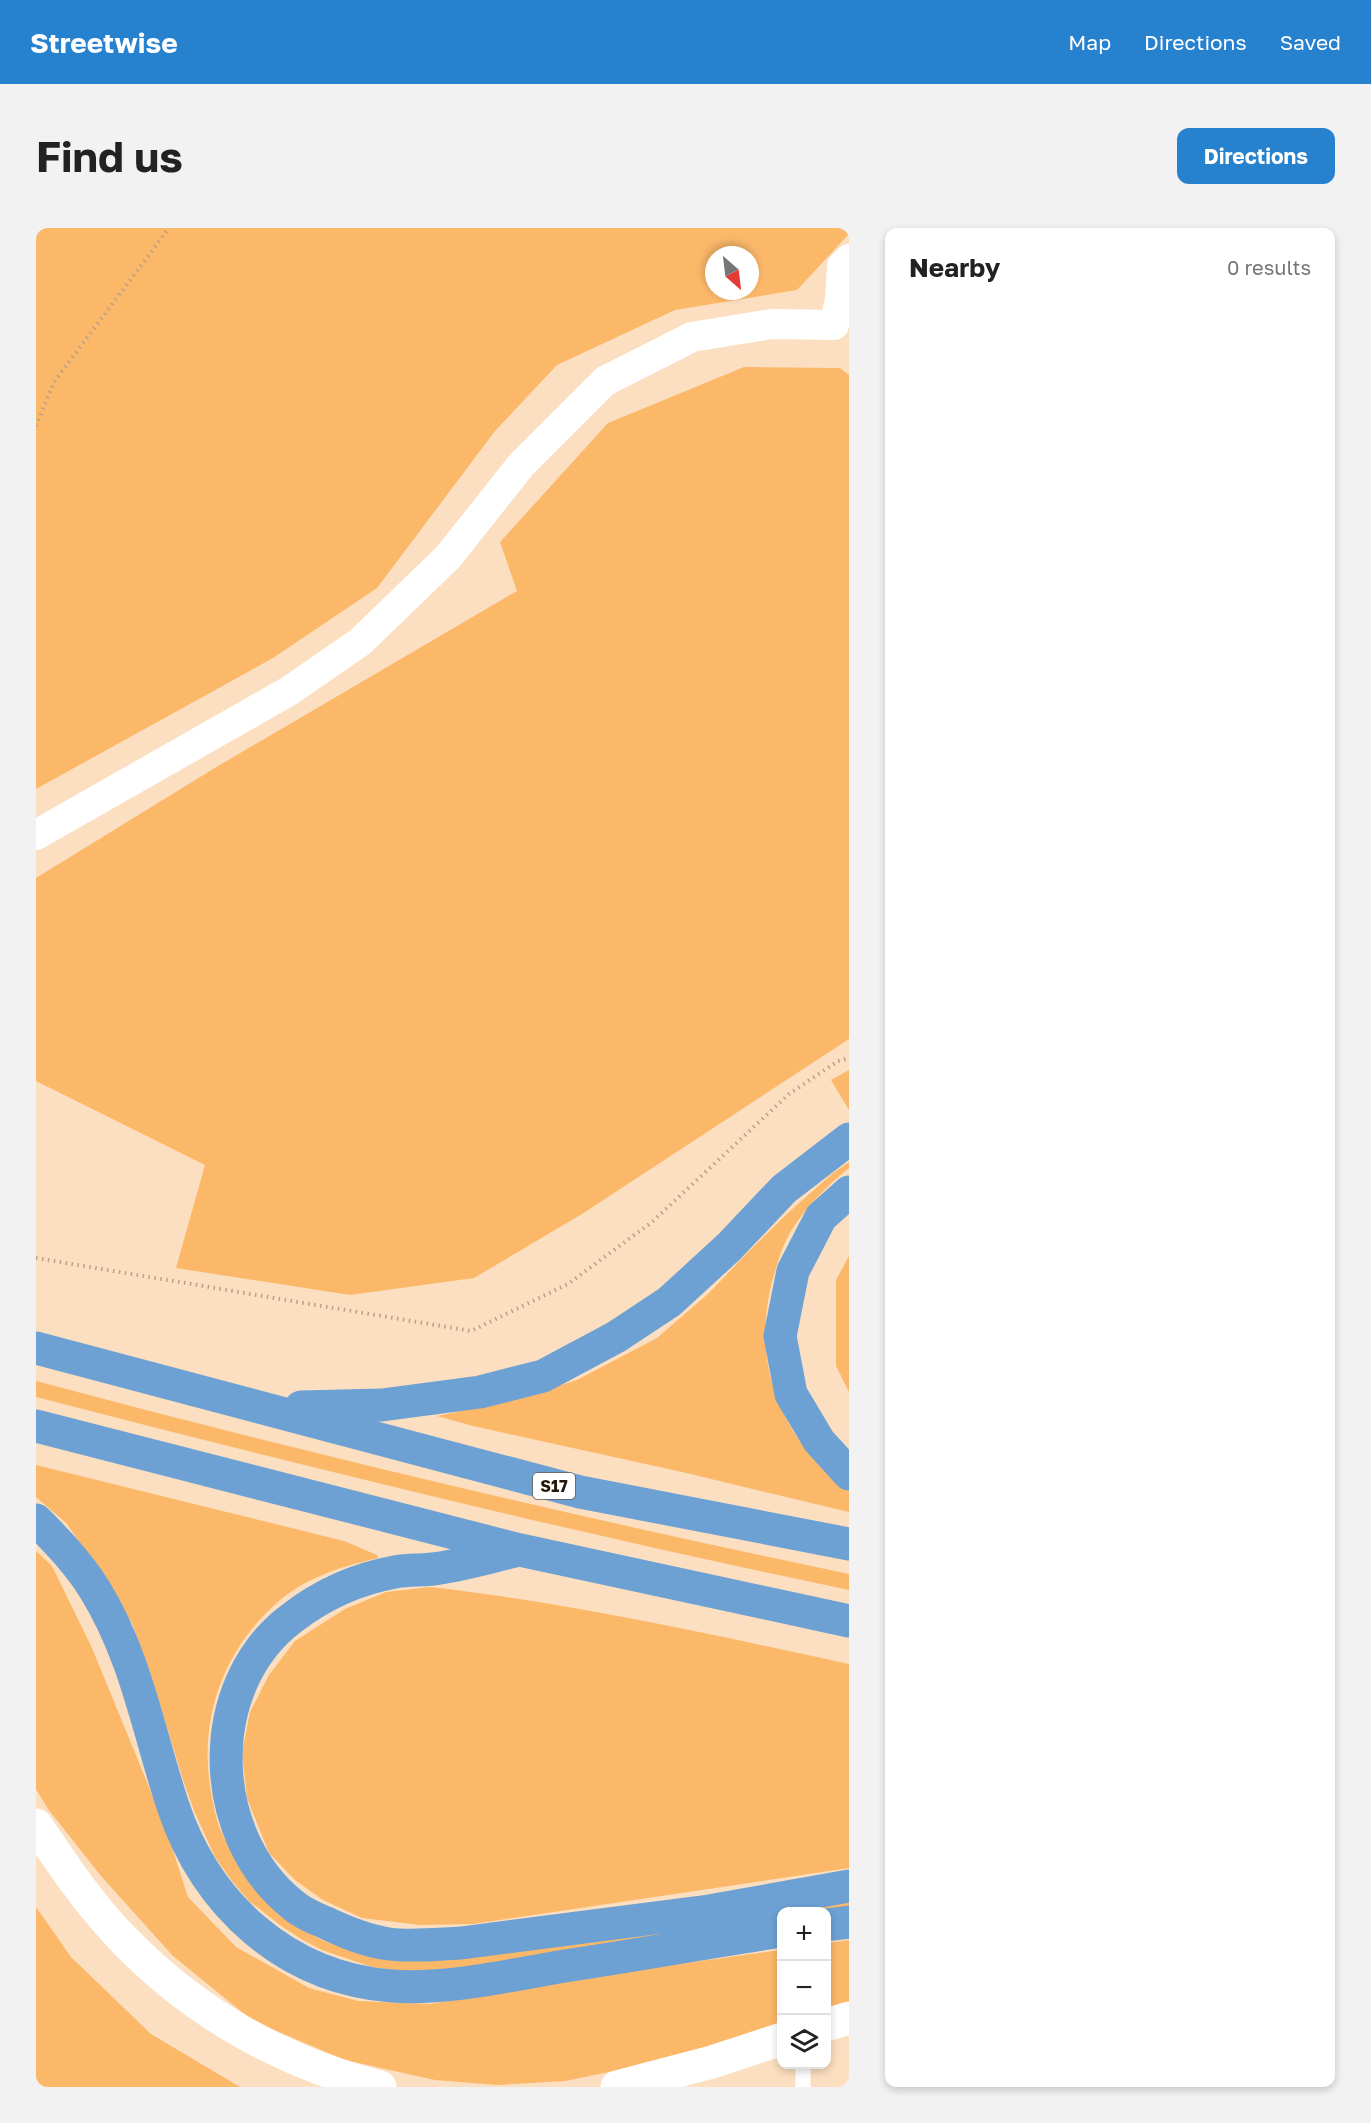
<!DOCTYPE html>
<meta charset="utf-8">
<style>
:root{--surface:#fff;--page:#f2f2f2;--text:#222;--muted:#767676;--line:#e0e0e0;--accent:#2681ce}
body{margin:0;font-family:"Golos Text",sans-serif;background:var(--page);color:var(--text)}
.controls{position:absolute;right:18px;bottom:18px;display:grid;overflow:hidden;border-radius:12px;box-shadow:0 3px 9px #0003}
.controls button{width:54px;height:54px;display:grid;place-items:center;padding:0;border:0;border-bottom:2px solid var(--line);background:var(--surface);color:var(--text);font:30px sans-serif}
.compass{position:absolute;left:669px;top:18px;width:54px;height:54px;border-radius:50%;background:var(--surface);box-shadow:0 3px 9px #0003;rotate:152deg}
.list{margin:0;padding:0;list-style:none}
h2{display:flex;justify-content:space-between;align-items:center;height:78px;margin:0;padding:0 24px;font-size:26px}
h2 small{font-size:20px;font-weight:400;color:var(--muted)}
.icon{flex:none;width:33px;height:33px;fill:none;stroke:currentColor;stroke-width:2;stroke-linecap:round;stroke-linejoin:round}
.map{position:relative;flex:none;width:813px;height:1859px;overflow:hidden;border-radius:12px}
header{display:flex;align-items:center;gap:36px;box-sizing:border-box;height:84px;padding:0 30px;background:var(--accent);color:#fff}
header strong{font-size:28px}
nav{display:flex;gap:33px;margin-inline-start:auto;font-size:21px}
.intro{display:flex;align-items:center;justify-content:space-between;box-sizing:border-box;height:144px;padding:0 36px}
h1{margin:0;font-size:42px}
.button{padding:15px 27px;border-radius:12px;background:var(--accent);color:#fff;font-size:21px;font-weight:700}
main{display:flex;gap:36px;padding:0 36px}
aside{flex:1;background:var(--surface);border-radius:12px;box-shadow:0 3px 9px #0003}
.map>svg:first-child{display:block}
</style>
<header>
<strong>Streetwise</strong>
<nav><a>Map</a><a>Directions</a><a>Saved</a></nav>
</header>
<div class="intro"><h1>Find us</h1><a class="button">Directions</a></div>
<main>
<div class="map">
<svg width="813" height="1859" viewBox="0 0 813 1859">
<rect width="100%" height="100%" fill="#fcdfc1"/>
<path fill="#fbb869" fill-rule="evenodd" d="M 0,0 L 813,0 L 813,6 L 761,62 L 639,82 L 521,137 L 459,203 L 341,360 L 237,430 L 0,561 ZM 678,27 L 714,27 L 714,63 L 678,63 Z
M 708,139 L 804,140 L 813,147 L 813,811 L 546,986 L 438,1050 L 314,1067 L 140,1040 L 169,937 L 0,853 L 0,650 L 182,538 L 481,363 L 464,314 L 572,195 Z
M 813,842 L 813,882 L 795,852 Z
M 813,934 L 813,940 C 792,957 772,977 757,1000 C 747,1014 742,1034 737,1050 C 714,1135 744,1211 813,1263 L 813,1284 L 646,1244 L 437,1198 L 401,1188 L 474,1173 L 541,1152 L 621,1110 L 673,1065 L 713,1023 L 753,984 L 797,945 Z
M 813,1028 L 813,1164 L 800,1138 L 800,1052 Z
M 0,1153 C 269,1225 540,1289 813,1346 L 813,1362 C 540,1305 270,1239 0,1169 Z
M 0,1237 L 308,1313 L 341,1327 L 342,1330 C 307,1338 271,1349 243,1373 C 187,1421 162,1492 175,1564 C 178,1581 182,1602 192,1616 C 202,1630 216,1643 228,1656 C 241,1671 253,1687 268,1700 C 285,1716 313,1721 334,1727 L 813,1669 L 813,1680 L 788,1683 L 746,1684 L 745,1690 L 490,1731 L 396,1743 L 365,1743 L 336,1739 L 286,1722 L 267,1712 L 248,1700 L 213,1673 L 196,1653 L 179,1629 L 159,1585 L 148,1555 L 118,1457 L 96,1395 L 68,1349 L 30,1295 L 0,1269 Z
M 0,1323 L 16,1338 L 56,1420 L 129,1598 L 152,1669 L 200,1719 L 273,1760 L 322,1773 L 394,1776 L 542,1750 L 745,1722 L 745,1795 L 627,1833 L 529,1853 L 461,1857 L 399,1852 L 309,1832 L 217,1793 L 137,1728 L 65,1648 L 12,1581 L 0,1561 Z
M 394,1359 C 535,1375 674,1406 813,1436 L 813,1640 L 437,1696 L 384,1697 L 326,1690 L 287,1672 L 259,1652 L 233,1625 L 211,1570 L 206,1525 L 214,1484 L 233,1447 L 259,1413 L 309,1381 L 350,1364 Z
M 0,1679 L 35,1729 L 115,1806 L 204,1859 L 0,1859 Z
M 813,1712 L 813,1775 L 790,1781 L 790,1715 Z"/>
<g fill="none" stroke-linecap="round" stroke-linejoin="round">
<path stroke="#b9a188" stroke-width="4" stroke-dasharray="1.5 4.5" stroke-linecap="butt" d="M 0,198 L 18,154 L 133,0
M 0,1030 L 435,1103 L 532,1056 L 616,994 L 753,866 L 802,833 L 813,830"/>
<path stroke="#fff" stroke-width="15" d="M 767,1836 L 767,1859"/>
<path stroke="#fff" stroke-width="30" d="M 798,97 L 804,72 L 806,38 L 813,31
M 0,607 L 253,463 L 324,414 L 412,329 L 485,237 L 569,153 L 656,109 L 736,96 L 798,97"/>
<path stroke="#fff" stroke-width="33" d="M 0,1597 C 27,1637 55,1679 89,1713 C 159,1785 247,1835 344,1859
M 790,1797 L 813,1790
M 581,1859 L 676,1834 L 746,1811"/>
<path stroke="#6da1d3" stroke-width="33" d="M 813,964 L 785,989 L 757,1043 L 744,1108 L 755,1166 L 783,1213 L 813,1246
M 0,1120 L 544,1264 L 813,1316
M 265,1179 L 346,1177 L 444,1164 L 507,1148 L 580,1109 L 633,1074 L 693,1019 L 748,961 L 813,911
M 0,1198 L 484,1322 L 813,1393
M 0,1292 C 22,1314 43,1336 59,1362 C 100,1428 113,1506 137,1578 C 170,1677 250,1750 356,1758 C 412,1762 474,1747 529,1738 C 601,1727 673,1714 746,1703
M 484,1322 C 457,1328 431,1336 404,1340 C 389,1343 373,1341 359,1344 C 320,1351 287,1366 256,1390 C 166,1457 170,1608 257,1677 C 265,1684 278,1690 288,1694 C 309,1704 330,1713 353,1716 C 376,1719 402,1716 425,1715 L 673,1683 L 813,1658
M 790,1697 L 813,1694"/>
</g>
<g text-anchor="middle" stroke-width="5" stroke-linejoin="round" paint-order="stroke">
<rect fill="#fff" stroke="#665d54" stroke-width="1.5" x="497" y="1245" width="42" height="26" rx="4.5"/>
<g font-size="16" font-weight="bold" fill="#25180a">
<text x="518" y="1264">S17</text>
</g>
</g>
</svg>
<div class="controls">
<button>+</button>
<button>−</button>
<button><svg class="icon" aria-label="layers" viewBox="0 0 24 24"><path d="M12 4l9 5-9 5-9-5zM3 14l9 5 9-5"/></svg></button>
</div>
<svg class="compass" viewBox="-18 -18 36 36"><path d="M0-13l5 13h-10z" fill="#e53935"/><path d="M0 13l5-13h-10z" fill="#767676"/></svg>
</div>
<aside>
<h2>Nearby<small>0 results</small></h2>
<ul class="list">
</ul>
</aside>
</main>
